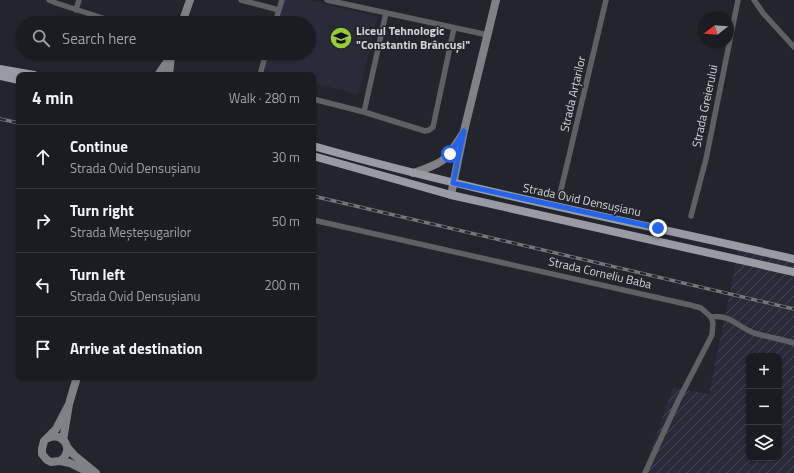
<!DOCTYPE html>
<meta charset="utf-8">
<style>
:root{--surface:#1a1c21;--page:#23252a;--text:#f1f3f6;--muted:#9fa1a5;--line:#383a3f}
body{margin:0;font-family:"Titillium Web",sans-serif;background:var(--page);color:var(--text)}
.controls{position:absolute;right:12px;bottom:12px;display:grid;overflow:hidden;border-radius:8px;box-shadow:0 1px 3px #0004}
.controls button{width:36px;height:36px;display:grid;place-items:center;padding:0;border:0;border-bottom:1px solid var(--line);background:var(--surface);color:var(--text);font:20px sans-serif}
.compass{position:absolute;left:698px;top:12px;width:36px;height:36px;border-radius:50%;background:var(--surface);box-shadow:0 1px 3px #0004;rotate:253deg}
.stop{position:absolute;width:12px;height:12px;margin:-9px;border:3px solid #2563eb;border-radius:50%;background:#fff}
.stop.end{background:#2563eb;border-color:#fff;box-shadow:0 1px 4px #0008}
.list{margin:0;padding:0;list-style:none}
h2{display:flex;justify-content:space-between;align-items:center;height:52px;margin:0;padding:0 16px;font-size:17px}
h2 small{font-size:13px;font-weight:400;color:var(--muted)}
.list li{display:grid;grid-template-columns:26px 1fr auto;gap:12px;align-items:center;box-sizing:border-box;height:64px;padding:0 16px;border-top:1px solid var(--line)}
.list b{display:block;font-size:15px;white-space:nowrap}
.list p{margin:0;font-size:13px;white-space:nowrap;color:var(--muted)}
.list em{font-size:13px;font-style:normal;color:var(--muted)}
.icon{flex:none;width:22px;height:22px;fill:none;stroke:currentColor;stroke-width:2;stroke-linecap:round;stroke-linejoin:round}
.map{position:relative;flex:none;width:794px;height:473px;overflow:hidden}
.search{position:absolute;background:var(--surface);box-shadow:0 1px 3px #0004;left:16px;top:16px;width:300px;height:44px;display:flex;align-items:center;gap:10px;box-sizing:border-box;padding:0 14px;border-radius:22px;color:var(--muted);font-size:15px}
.panel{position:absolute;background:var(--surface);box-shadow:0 1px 3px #0004;left:16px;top:72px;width:300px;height:308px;border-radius:8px}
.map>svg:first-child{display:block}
</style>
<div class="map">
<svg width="794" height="473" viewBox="0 0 794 473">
<defs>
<pattern id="industrial-furrows" width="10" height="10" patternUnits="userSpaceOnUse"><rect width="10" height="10" fill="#292b38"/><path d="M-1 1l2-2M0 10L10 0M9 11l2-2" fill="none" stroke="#474954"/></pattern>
</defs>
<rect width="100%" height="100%" fill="#23252c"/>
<path fill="#292b38" d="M 284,0 L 309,0 L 378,17 L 358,94 L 313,83 L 313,75 L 279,75 L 264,72 L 269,53 L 309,53 L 309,23 L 277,23 Z"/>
<path fill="url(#industrial-furrows)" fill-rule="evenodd" d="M 740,243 L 794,257 L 794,473 L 643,473 L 673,388 L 709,394 ZM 749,356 L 779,356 L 779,458 L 749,458 Z"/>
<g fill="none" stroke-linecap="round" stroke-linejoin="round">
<path stroke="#5f6064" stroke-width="5.5" d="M 49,0 L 56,3 L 118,23
M 241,0 L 279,10
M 327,0 L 488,35
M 754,0 L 763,13 L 794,47
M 76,10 L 79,0
M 275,23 L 282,0
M 260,75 L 266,53
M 313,99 L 364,112 L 425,131 L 429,130 L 433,127 L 454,28
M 364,112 L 386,13
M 560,194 L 606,0
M 691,216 L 706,159 L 738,0
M 313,220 L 690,305 L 701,308 L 711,317 L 713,323 L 712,335 L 679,399 L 645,473
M 711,317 C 730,314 738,327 754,333 C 767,337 781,339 794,343"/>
<path stroke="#808187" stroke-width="8" d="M 182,23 L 190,0
M 158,75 L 171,56
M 169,75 L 171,56
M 413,173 C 443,163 445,162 462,135
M 451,195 L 464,131 L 496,0
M 69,404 L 56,429 L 44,441 L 42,449 L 42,454 L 47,460 L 51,462 L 60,461 L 70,463 L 90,473
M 48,438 C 64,431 75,451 60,461
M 63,440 L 69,404 L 77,377
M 67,447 L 74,455 L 96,473"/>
<path stroke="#999ba3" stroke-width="8" d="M 0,69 L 34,75
M 0,76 L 19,80
M 313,146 C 472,191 633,222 794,259
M 313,156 L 451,195 L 794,272"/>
<g stroke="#75767c" stroke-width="3.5">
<path id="rail" d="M 0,119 L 19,123
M 313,196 L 794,309"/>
</g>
<use href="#rail" stroke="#23252c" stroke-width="2" stroke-dasharray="6" stroke-linecap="butt"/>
</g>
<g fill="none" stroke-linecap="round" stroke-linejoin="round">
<path stroke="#2563eb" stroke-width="5" d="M 450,154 L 464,131 L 453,183 L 658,228"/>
</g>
<defs>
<g id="school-disc" transform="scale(1.15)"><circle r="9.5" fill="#97cb38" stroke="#23252c"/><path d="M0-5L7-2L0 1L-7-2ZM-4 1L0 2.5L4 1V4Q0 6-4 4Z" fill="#111"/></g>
</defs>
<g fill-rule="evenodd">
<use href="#school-disc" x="341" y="38"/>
</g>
<g text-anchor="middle" stroke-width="3" stroke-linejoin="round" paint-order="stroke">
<g font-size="12" font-weight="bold" fill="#d2d3d8" stroke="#23252c" text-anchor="start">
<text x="356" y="35">Liceul Tehnologic<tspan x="356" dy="14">"Constantin Brâncuși"</tspan></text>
</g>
<g font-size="12" fill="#d2d3d8" stroke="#23252c">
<text transform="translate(573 94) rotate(-77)" y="4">Strada Arțarilor</text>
<text transform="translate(705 106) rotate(-78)" y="4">Strada Greierului</text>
<text transform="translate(582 200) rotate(12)" y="4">Strada Ovid Densușianu</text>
<text transform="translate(600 273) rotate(13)" y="4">Strada Corneliu Baba</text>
</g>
</g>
</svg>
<div class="controls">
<button>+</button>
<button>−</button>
<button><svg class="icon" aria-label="layers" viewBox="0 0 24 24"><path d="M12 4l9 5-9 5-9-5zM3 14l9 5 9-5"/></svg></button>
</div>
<svg class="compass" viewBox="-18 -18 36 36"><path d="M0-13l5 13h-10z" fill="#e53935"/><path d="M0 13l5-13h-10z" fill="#9fa1a5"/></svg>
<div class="stop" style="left:450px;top:154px"></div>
<div class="stop end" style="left:658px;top:228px"></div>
<div class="search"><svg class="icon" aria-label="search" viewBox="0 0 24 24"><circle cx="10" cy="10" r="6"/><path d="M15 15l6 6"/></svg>Search here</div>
<section class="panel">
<h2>4 min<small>Walk · 280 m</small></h2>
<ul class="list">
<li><svg class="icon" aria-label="ahead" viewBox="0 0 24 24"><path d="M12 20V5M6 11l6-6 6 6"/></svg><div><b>Continue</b><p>Strada Ovid Densușianu</p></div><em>30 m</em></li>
<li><svg class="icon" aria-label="right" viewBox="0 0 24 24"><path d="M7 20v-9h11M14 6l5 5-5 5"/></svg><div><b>Turn right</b><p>Strada Meșteșugarilor</p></div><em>50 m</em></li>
<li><svg class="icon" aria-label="left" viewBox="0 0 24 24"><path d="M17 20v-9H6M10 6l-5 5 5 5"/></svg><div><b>Turn left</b><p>Strada Ovid Densușianu</p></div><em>200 m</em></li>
<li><svg class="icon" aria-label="arrive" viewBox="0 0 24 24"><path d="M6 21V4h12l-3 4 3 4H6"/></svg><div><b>Arrive at destination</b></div></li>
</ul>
</section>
</div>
